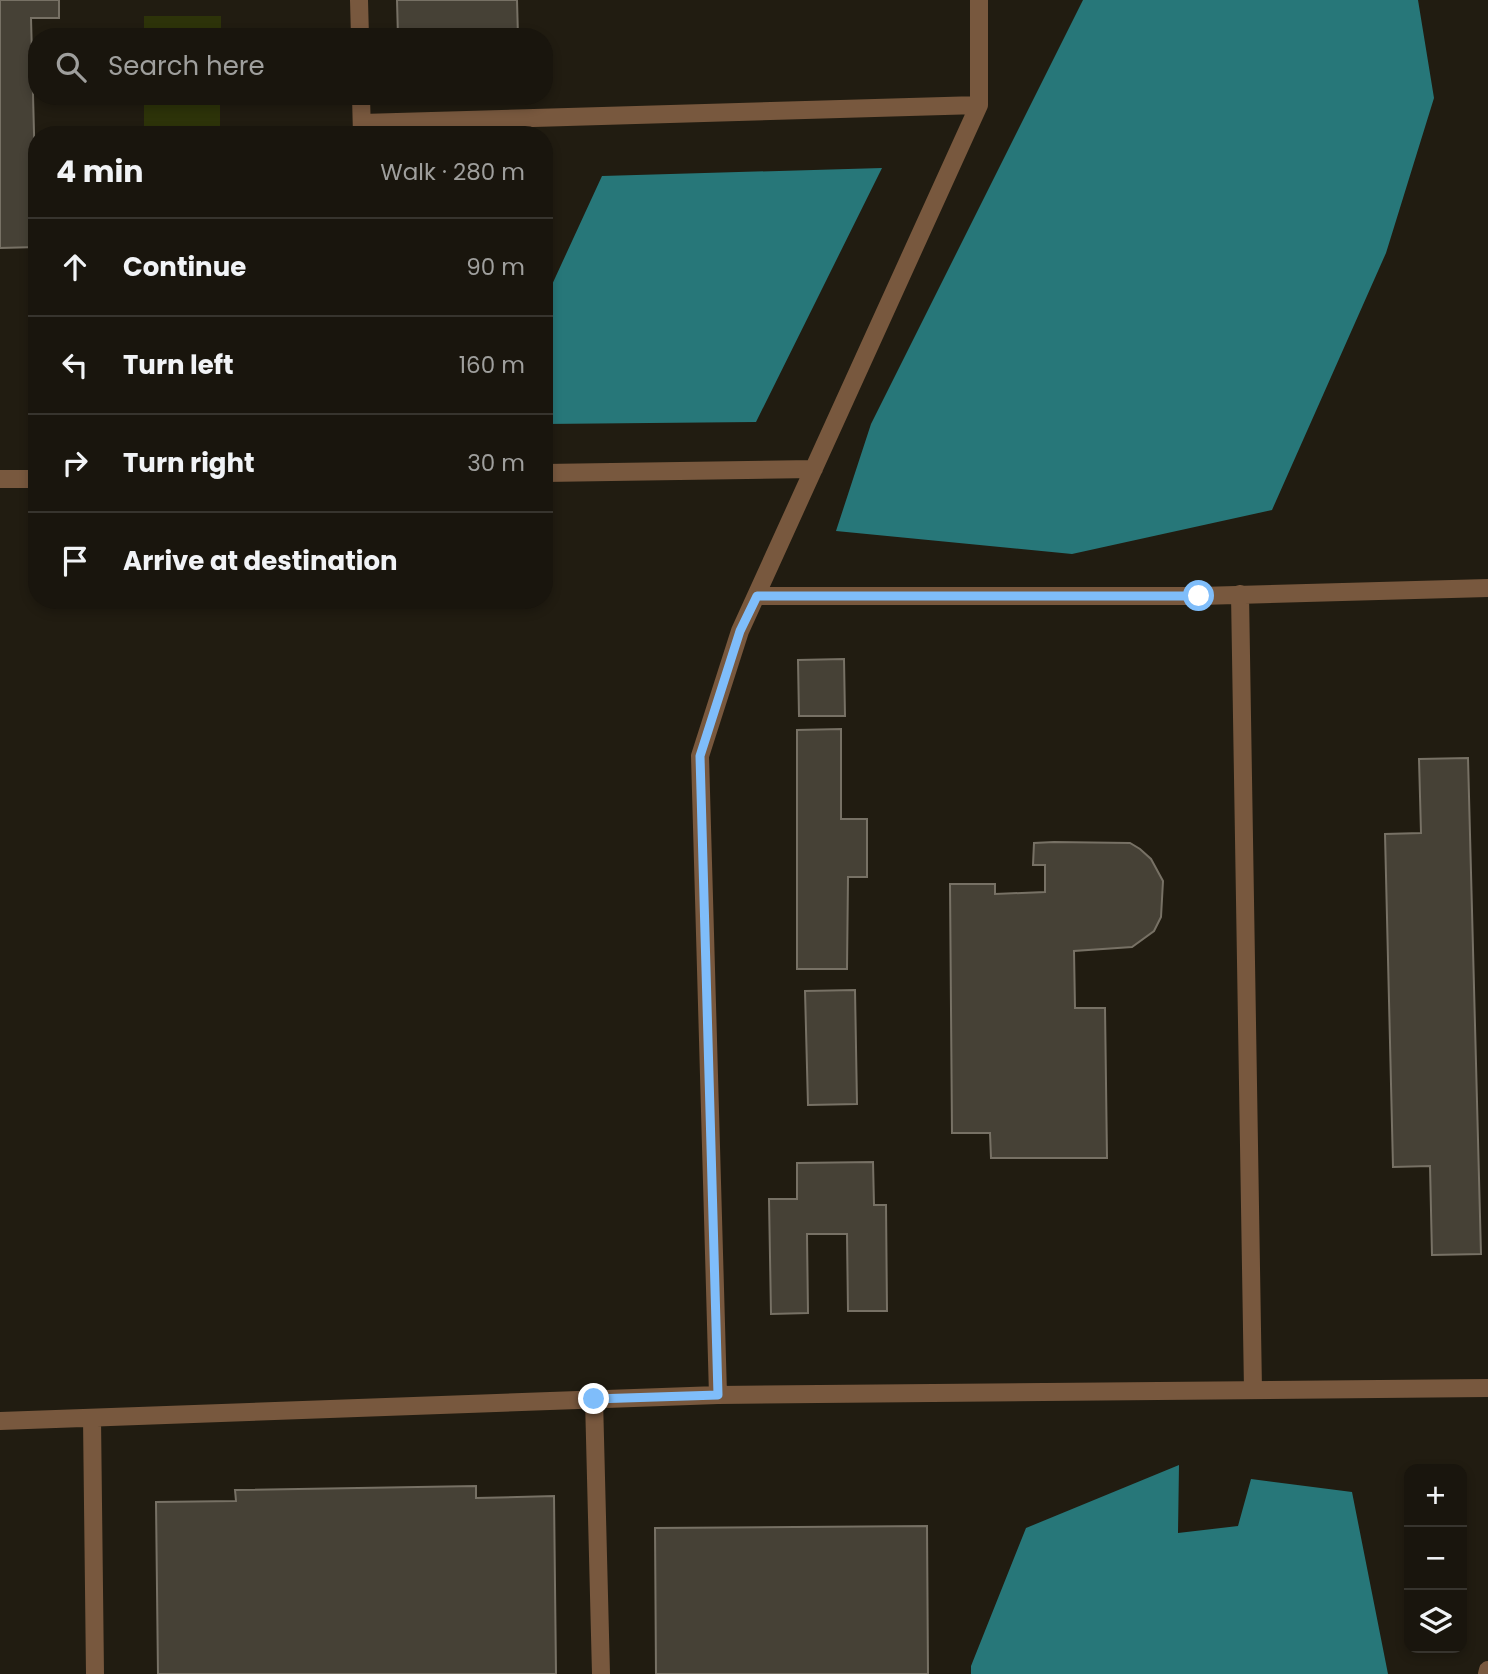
<!DOCTYPE html>
<meta charset="utf-8">
<style>
:root{--surface:#19150d;--page:#221e16;--text:#f1f3f6;--muted:#9f9f9d;--line:#37342e}
body{margin:0;font-family:Poppins,sans-serif;background:var(--page);color:var(--text)}
.controls{position:absolute;right:21px;bottom:21px;display:grid;overflow:hidden;border-radius:14px;box-shadow:0 4px 10px #0003}
.controls button{width:63px;height:63px;display:grid;place-items:center;padding:0;border:0;border-bottom:2px solid var(--line);background:var(--surface);color:var(--text);font:35px sans-serif}
.stop{position:absolute;width:21px;height:21px;margin:-16px;border:5px solid #7fbdfa;border-radius:50%;background:#fff}
.stop.end{background:#7fbdfa;border-color:#fff;box-shadow:0 2px 7px #0008}
.list{margin:0;padding:0;list-style:none}
h2{display:flex;justify-content:space-between;align-items:center;height:91px;margin:0;padding:0 28px;font-size:30px}
h2 small{font-size:23px;font-weight:400;color:var(--muted)}
.list li{display:grid;grid-template-columns:46px 1fr auto;gap:21px;align-items:center;box-sizing:border-box;height:98px;padding:0 28px;border-top:2px solid var(--line)}
.list b{display:block;font-size:26px;white-space:nowrap}
.list em{font-size:23px;font-style:normal;color:var(--muted)}
.icon{flex:none;width:38px;height:38px;fill:none;stroke:currentColor;stroke-width:2;stroke-linecap:round;stroke-linejoin:round}
.map{position:relative;flex:none;width:1488px;height:1674px;overflow:hidden}
.search{position:absolute;background:var(--surface);box-shadow:0 4px 10px #0003;left:28px;top:28px;width:525px;height:77px;display:flex;align-items:center;gap:18px;box-sizing:border-box;padding:0 24px;border-radius:28px;color:var(--muted);font-size:26px}
.panel{position:absolute;background:var(--surface);box-shadow:0 4px 10px #0003;left:28px;top:126px;width:525px;height:483px;border-radius:28px}
.map>svg:first-child{display:block}
</style>
<div class="map">
<svg width="1488" height="1674" viewBox="0 0 1488 1674">
<rect width="100%" height="100%" fill="#211c11"/>
<path fill="#2d3309" d="M 144,16 L 221,16 L 221,37 L 144,37 Z
M 144,96 L 220,96 L 220,135 L 144,135 Z"/>
<path fill="#277779" d="M 1083,0 L 1418,0 L 1434,98 L 1386,253 L 1272,510 L 1072,554 L 836,531 L 871,424 Z
M 882,168 L 756,422 L 544,424 L 544,302 L 602,176 Z
M 1179,1465 L 1178,1533 L 1238,1526 L 1251,1479 L 1352,1492 L 1388,1674 L 971,1674 L 971,1666 L 1026,1528 Z"/>
<path fill="#464136" stroke="#777165" stroke-width="2" d="M 0,0 L 59,0 L 59,18 L 31,18 L 37,247 L 0,248 Z
M 397,0 L 517,0 L 518,37 L 398,37 Z
M 844,659 L 845,716 L 799,716 L 798,660 Z
M 841,729 L 841,819 L 867,819 L 867,877 L 848,877 L 847,969 L 797,969 L 797,730 Z
M 1468,758 L 1481,1254 L 1432,1255 L 1430,1166 L 1393,1167 L 1385,834 L 1421,833 L 1419,759 Z
M 1054,842 L 1130,843 L 1140,849 L 1151,859 L 1163,881 L 1161,917 L 1154,931 L 1132,947 L 1074,951 L 1075,1008 L 1105,1008 L 1107,1158 L 991,1158 L 990,1133 L 952,1133 L 950,884 L 995,884 L 995,894 L 1045,892 L 1045,865 L 1033,865 L 1034,843 Z
M 855,990 L 857,1104 L 808,1105 L 805,991 Z
M 873,1162 L 874,1205 L 886,1205 L 887,1311 L 848,1311 L 847,1234 L 807,1234 L 808,1313 L 771,1314 L 769,1199 L 797,1199 L 797,1163 Z
M 476,1486 L 476,1498 L 554,1496 L 556,1674 L 158,1674 L 156,1502 L 236,1501 L 235,1490 Z
M 927,1526 L 928,1674 L 656,1674 L 655,1528 Z"/>
<g fill="none" stroke-linecap="round" stroke-linejoin="round">
<path stroke="#78583e" stroke-width="18" d="M 359,0 L 360,37
M 361,96 L 362,135
M 362,123 L 979,105
M 544,473 L 814,469
M 0,479 L 37,479
M 1240,594 L 1253,1390
M 757,596 L 1200,596 L 1488,588
M 718,1395 L 700,756 L 740,631 L 979,105 L 979,0
M 594,1399 L 601,1674
M 92,1418 L 95,1674
M 0,1421 L 718,1395 L 1488,1388
M 1487,1674 L 1488,1670"/>
</g>
<g fill="none" stroke-linecap="round" stroke-linejoin="round">
<path stroke="#7fbdfa" stroke-width="9" d="M 594,1399 L 718,1395 L 700,756 L 740,631 L 757,596 L 1199,596"/>
</g>
</svg>
<div class="controls">
<button>+</button>
<button>−</button>
<button><svg class="icon" aria-label="layers" viewBox="0 0 24 24"><path d="M12 4l9 5-9 5-9-5zM3 14l9 5 9-5"/></svg></button>
</div>
<div class="stop" style="left:1199px;top:596px"></div>
<div class="stop end" style="left:594px;top:1399px"></div>
<div class="search"><svg class="icon" aria-label="search" viewBox="0 0 24 24"><circle cx="10" cy="10" r="6"/><path d="M15 15l6 6"/></svg>Search here</div>
<section class="panel">
<h2>4 min<small>Walk · 280 m</small></h2>
<ul class="list">
<li><svg class="icon" aria-label="ahead" viewBox="0 0 24 24"><path d="M12 20V5M6 11l6-6 6 6"/></svg><div><b>Continue</b></div><em>90 m</em></li>
<li><svg class="icon" aria-label="left" viewBox="0 0 24 24"><path d="M17 20v-9H6M10 6l-5 5 5 5"/></svg><div><b>Turn left</b></div><em>160 m</em></li>
<li><svg class="icon" aria-label="right" viewBox="0 0 24 24"><path d="M7 20v-9h11M14 6l5 5-5 5"/></svg><div><b>Turn right</b></div><em>30 m</em></li>
<li><svg class="icon" aria-label="arrive" viewBox="0 0 24 24"><path d="M6 21V4h12l-3 4 3 4H6"/></svg><div><b>Arrive at destination</b></div></li>
</ul>
</section>
</div>
